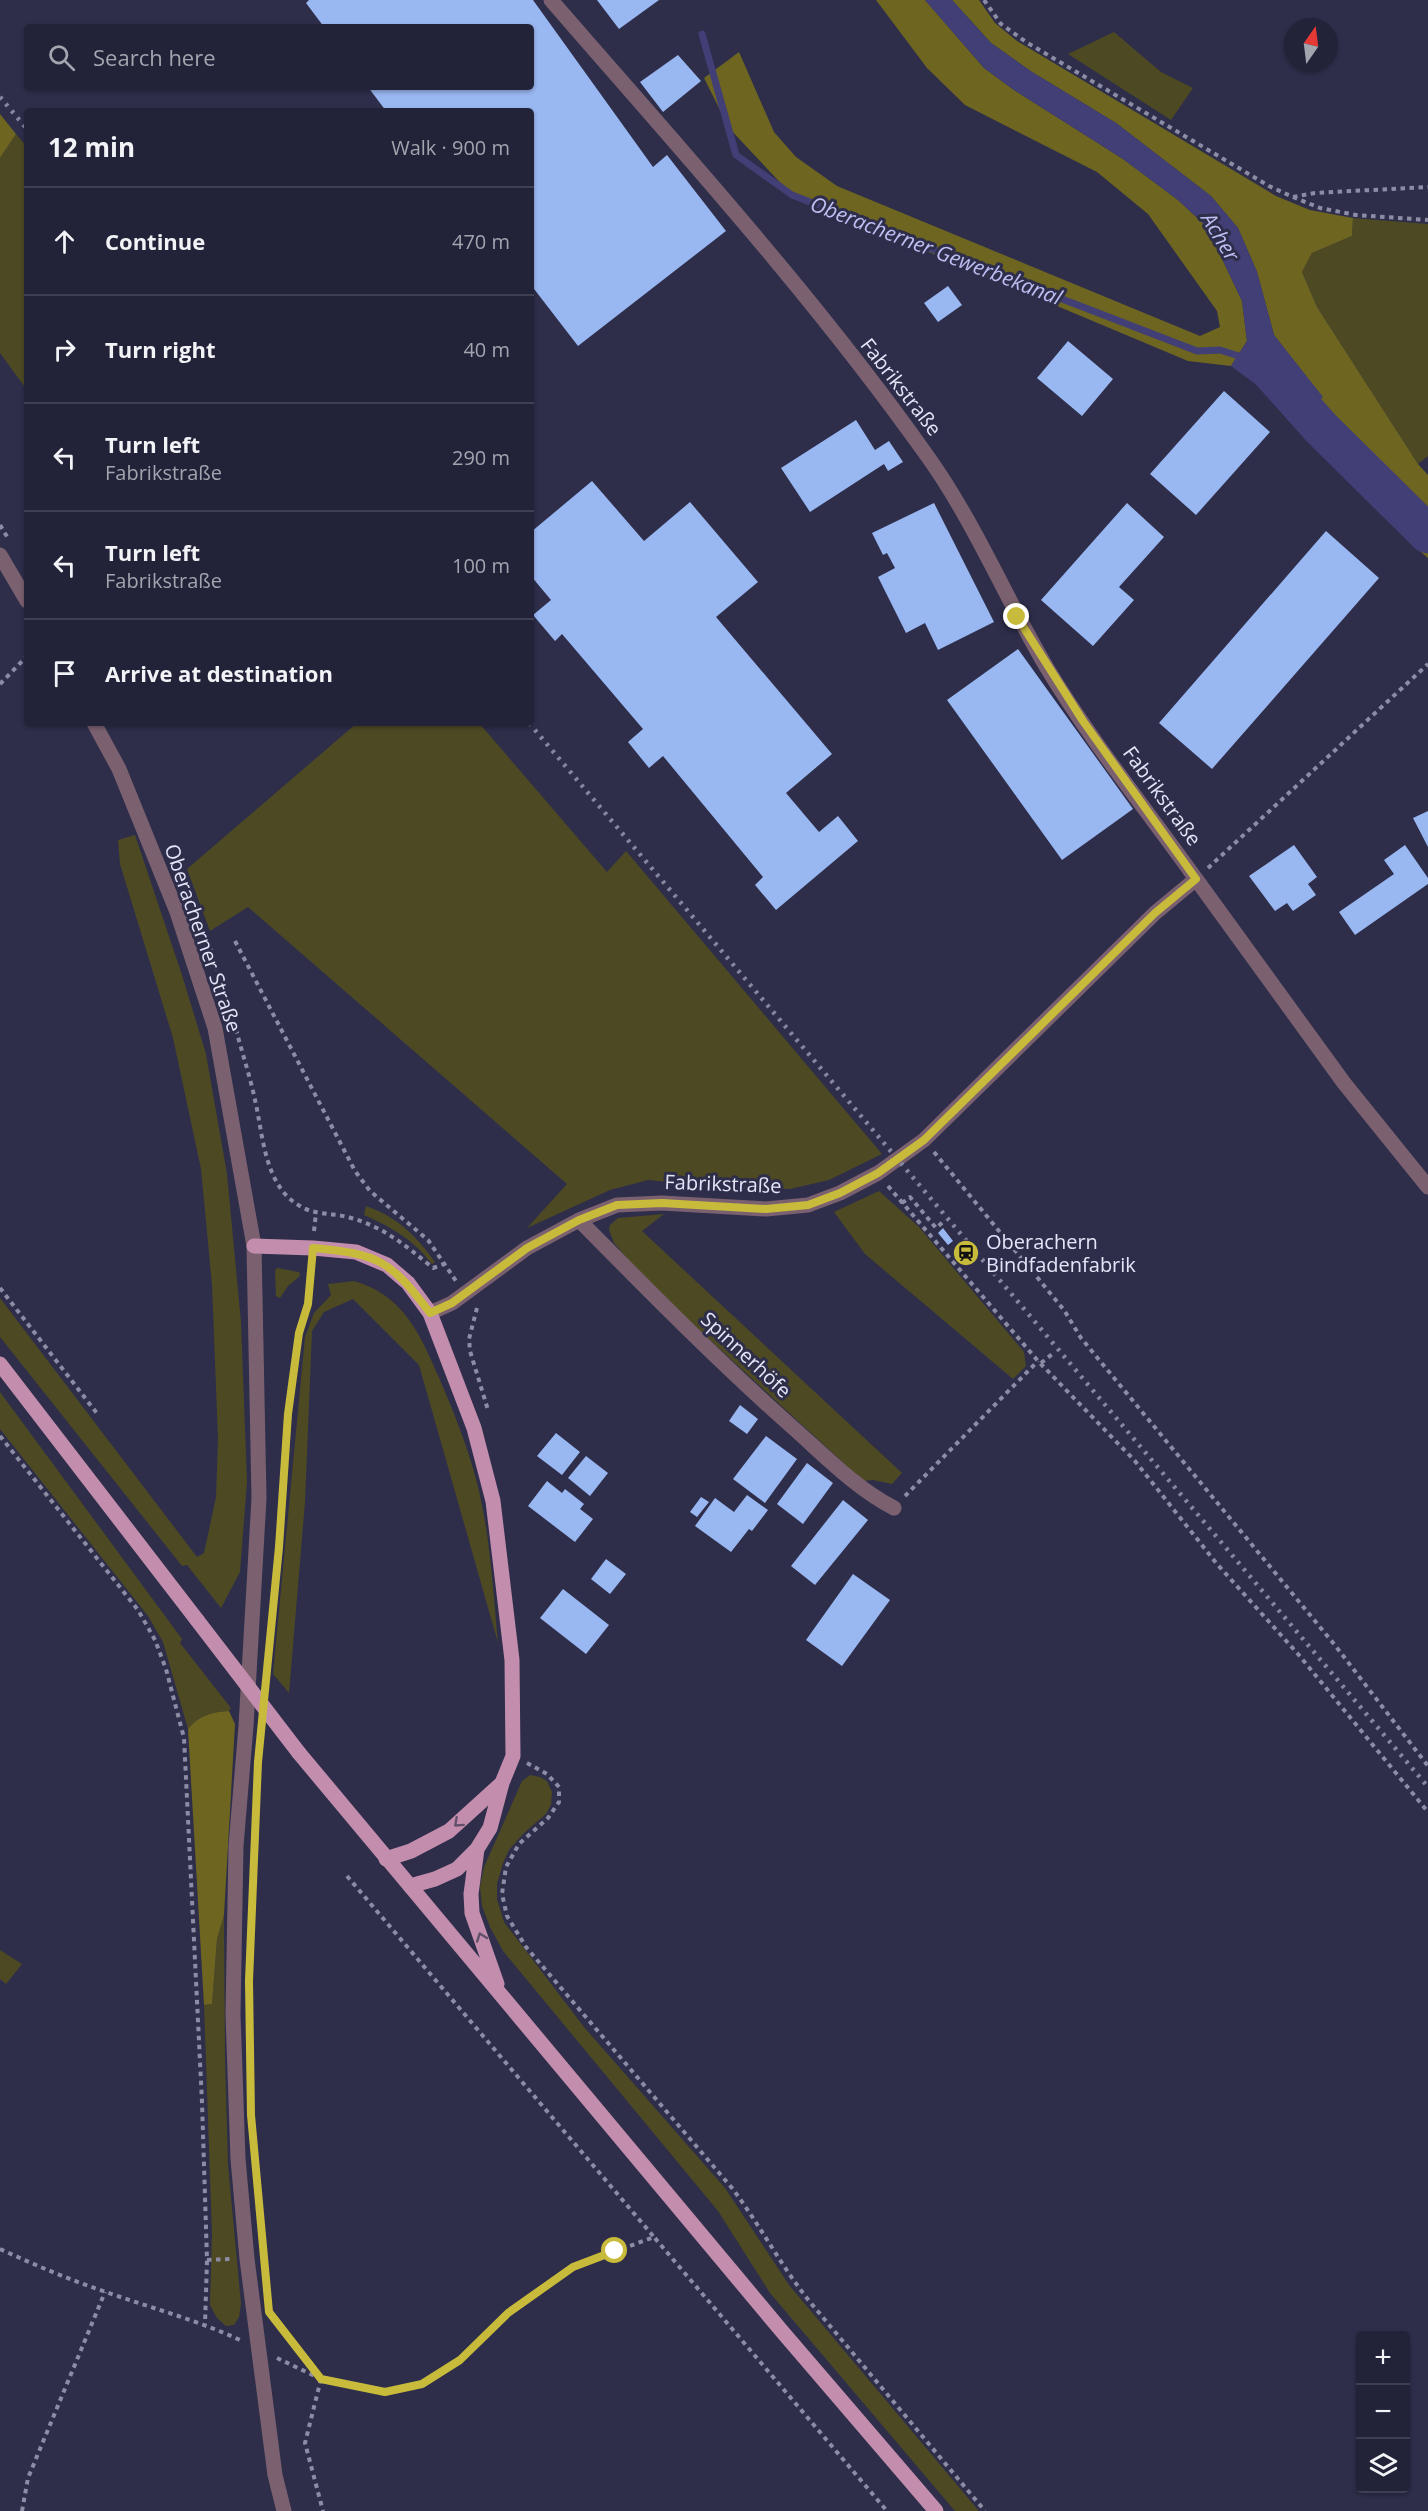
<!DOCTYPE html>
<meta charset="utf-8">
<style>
:root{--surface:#222238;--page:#2e2f43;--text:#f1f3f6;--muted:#a2a4ae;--line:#3f3f53}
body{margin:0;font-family:"Open Sans",sans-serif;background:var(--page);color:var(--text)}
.controls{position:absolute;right:18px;bottom:18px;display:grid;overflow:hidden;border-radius:6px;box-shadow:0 2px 4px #0004}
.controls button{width:54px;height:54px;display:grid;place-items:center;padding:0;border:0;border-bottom:2px solid var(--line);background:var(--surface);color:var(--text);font:30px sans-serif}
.compass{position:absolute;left:1284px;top:18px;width:54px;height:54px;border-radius:50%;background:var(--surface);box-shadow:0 2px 4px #0004;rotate:14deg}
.stop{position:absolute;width:18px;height:18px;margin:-14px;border:4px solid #c8bb3b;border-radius:50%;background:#fff}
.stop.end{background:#c8bb3b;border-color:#fff;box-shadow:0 2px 6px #0008}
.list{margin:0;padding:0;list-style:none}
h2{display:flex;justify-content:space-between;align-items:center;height:78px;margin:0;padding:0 24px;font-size:26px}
h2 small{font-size:20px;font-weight:400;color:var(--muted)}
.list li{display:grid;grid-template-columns:39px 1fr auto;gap:18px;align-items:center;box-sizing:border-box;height:108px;padding:0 24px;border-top:2px solid var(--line)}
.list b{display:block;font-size:22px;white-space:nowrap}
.list p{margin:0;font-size:20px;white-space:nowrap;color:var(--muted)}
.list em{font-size:20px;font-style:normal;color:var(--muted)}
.icon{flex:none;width:33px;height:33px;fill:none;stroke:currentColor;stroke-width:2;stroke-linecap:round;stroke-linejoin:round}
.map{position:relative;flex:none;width:1428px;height:2511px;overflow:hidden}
.search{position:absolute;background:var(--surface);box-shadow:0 2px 4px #0004;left:24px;top:24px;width:510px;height:66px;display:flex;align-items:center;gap:15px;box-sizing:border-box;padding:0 21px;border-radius:6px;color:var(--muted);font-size:22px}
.panel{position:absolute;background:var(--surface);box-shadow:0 2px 4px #0004;left:24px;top:108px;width:510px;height:618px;border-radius:6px}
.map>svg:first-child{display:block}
</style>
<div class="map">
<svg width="1428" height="2511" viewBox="0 0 1428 2511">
<rect width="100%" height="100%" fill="#2e2e4b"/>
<path fill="#4d4923" d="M 1114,32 L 1161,72 L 1193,88 L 1171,120 L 1068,54 Z
M 16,134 L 27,147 L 27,390 L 0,353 L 0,158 Z
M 1353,218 L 1428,224 L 1428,456 L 1418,464 L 1317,307 L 1302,272 L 1312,253 L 1352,236 Z
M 357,723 L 479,723 L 607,872 L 626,851 L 882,1154 L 829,1180 L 790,1189 L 740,1189 L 648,1180 L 610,1190 L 527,1228 L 567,1184 L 248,907 L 210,931 L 187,869 Z
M 135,835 L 182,975 L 206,1054 L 227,1174 L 241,1322 L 247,1482 L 240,1572 L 221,1608 L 187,1565 L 182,1566 L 0,1337 L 0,1298 L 197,1557 L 204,1553 L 216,1497 L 218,1439 L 212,1285 L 201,1169 L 173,1038 L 120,864 L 118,840 Z
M 879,1191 L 919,1227 L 1024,1352 L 1026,1366 L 1013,1379 L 865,1254 L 834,1212 Z
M 366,1206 C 398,1217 416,1236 435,1262 L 432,1264 C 414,1240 391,1227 364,1215 Z
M 664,1214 L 642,1231 L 902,1473 L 892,1484 L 873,1480 L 863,1481 L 648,1283 L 614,1243 L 609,1230 L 610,1225 L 618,1218 Z
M 277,1268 L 299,1272 L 300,1276 L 288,1286 L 280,1298 L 276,1296 L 275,1271 Z
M 354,1281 C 404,1295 421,1336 440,1380 C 454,1413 467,1445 476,1479 C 490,1532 493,1589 498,1643 L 419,1365 L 353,1299 L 324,1312 L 312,1331 L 305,1502 L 289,1693 L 273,1674 L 305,1337 L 314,1313 L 331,1295 L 328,1284 Z
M 0,1392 L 182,1639 L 180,1643 L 231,1708 L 229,1711 C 211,1712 199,1715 188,1729 L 163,1642 L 148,1616 L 0,1429 Z
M 530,1775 L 540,1777 L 547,1781 L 552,1792 L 551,1805 L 546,1814 L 524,1833 L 509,1850 L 503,1863 L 497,1884 L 497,1899 L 504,1922 L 584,2027 L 725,2188 L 789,2285 L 979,2511 L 955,2511 L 770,2293 L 718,2211 L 503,1951 L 490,1927 L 482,1906 L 480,1887 L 484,1867 L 522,1781 Z
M 224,1915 L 225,2058 L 228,2165 L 241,2304 L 239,2317 L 234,2325 L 226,2326 L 217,2318 L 210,2305 L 212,2233 L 204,2005 L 212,2004 L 217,1939 Z
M 0,1950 L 22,1964 L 6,1984 L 0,1979 Z"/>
<path fill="#6d6520" d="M 876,0 L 925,0 L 984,68 L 1014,90 L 1123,159 L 1178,200 L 1207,227 L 1242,301 L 1247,341 L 1231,366 L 1188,361 L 791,194 L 729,128 L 704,78 L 739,52 L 774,132 L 796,157 L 837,186 L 1200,336 L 1220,327 L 1217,311 L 1148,214 L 1097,172 L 965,105 L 927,68 Z
M 952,0 L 979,0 L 995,23 L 1017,41 L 1276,196 L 1310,210 L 1353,218 L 1352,236 L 1312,253 L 1302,272 L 1317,307 L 1418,464 L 1428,475 L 1428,558 L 1410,543 L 1298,416 L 1322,397 L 1274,335 L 1257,272 L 1238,228 L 1211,196 L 1116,123 L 1032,72 L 991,43 Z
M 0,114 L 16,134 L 0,158 Z
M 229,1711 L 235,1724 L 224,1915 L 217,1939 L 212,2004 L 204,2005 L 188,1729 C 199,1715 212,1712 229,1711 Z"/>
<path fill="#413f75" d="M 925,0 L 952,0 L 991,43 L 1032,72 L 1116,123 L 1211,196 L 1238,228 L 1257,272 L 1274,335 L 1323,397 L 1298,416 L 1231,366 L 1247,341 L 1242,301 L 1207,227 L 1178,200 L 1123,159 L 1014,90 L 984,68 Z"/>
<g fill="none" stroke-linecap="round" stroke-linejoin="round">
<path stroke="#413f75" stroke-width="7" d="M 702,34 L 736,155 L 792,195 L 1197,351 L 1220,350 L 1245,358"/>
<path stroke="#413f75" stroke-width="39" d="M 1271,372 L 1321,428 L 1428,534"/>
</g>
<path fill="#99b7f1" d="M 309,0 L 533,0 L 653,167 L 667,155 L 726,231 L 578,346 L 531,285 L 531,111 L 386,111 L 368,87 L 531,87 L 531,27 L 324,27 L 306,3 Z
M 597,0 L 659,0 L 619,29 Z
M 678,55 L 701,81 L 663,112 L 640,82 Z
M 948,286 L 962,305 L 938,322 L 924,303 Z
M 1068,341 L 1113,379 L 1082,416 L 1037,378 Z
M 1224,391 L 1270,432 L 1196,515 L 1150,474 Z
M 856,420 L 875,450 L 889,441 L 903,462 L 888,471 L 884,464 L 810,512 L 781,468 Z
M 592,481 L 644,541 L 690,502 L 758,582 L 716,617 L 832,754 L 786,793 L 819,832 L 838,816 L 858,841 L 776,910 L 755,885 L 763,877 L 663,756 L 649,768 L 628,742 L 643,729 L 562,634 L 555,641 L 533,615 L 551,600 L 531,576 L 531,532 Z
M 934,503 L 994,622 L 938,650 L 925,623 L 906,633 L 878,577 L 895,568 L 887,553 L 883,555 L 872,533 Z
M 1127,503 L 1164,537 L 1119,587 L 1134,600 L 1093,646 L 1041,600 Z
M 1326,531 L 1379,578 L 1212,769 L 1159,723 Z
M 1018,649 L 1133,809 L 1062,860 L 947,700 Z
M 1428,811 L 1428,847 L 1413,818 Z
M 1294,845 L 1317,877 L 1308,884 L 1316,895 L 1293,911 L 1287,903 L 1275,911 L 1249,876 Z
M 1405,845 L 1428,878 L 1428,884 L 1355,935 L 1339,912 L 1394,874 L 1384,860 Z
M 943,1228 L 953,1241 L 948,1245 L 938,1233 Z
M 740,1405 L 758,1419 L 747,1434 L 729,1421 Z
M 556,1433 L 580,1452 L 562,1475 L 537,1456 Z
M 766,1436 L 797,1459 L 765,1503 L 733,1479 Z
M 586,1456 L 608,1473 L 590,1496 L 568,1478 Z
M 807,1463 L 833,1483 L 803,1524 L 777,1504 Z
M 547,1481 L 562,1493 L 565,1489 L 584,1504 L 580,1509 L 593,1519 L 575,1542 L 528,1506 Z
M 747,1495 L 768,1510 L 752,1531 L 749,1529 L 731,1552 L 695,1526 L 715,1498 L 734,1512 Z
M 701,1497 L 709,1502 L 697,1517 L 690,1512 Z
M 843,1500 L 868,1520 L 815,1585 L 791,1566 Z
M 606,1559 L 626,1574 L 610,1594 L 591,1579 Z
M 853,1574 L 890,1600 L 842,1666 L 806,1640 Z
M 563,1589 L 609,1625 L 586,1654 L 540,1618 Z"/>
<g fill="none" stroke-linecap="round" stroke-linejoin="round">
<path stroke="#8c8da5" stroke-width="4" stroke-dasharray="4.5 4.5" stroke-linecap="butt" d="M 984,0 L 1001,24 L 1026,42 L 1269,186 L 1293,197 L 1320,208 L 1356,215 L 1428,220
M 1293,197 L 1315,193 L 1428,187
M 0,525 L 9,540
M 0,684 L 27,656
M 1208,868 L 1428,664
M 202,923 L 229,1007
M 235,941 L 355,1171 L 370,1191 L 428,1240 L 456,1281
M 236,1029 C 242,1053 250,1076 255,1100 C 263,1134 264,1186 300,1206 C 314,1215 332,1213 348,1217 C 384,1227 405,1245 433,1268 L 444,1264
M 934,1152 L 1064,1310 L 1081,1338 L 1334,1644 L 1428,1766
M 888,1186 L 1038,1361 L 1135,1461 L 1217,1564 L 1298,1654 L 1428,1812
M 902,1203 L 910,1197 L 936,1228 L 944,1221
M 314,1231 L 316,1213
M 0,1288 L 99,1416
M 477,1308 L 469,1339 L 470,1351 L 488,1410
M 1041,1363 L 1055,1352
M 0,1436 L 138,1610 L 155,1640 L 166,1669 L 184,1738 L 202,2102 L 207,2260 L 205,2324
M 905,1496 L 1038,1361
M 272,1618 L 288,1415 L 299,1333 L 308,1304 L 312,1265
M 527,1763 L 547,1774 L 559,1787 L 559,1802 L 548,1818 L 519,1844 L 506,1867 L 502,1894 L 507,1916 L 526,1947 L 732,2188 C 760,2225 781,2266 810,2302 L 985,2511
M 347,1876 L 654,2237
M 0,2249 C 35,2265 70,2280 106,2292 C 151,2308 197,2320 240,2340
M 207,2260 L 230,2259
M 273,2318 L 321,2379
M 277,2358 L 321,2379 L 385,2393 L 422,2384 L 460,2360 L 508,2313 L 573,2267 L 654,2237 L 887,2511
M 321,2379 L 305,2443 L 323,2511
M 22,2511 L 28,2478 L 105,2292"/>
<path stroke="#7b6170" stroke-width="15" d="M 0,555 L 27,601
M 94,723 L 119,769 L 177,912 L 215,1028 L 254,1246 L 259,1498 L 246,1726 L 236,1846 L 233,2014 L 238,2159 L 247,2259 L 275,2475 L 284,2511
M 1196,879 L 1344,1083 L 1428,1187
M 579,1220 C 648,1290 717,1360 790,1425 C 823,1454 854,1487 894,1508
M 430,1313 L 452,1303 L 527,1248 L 579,1220 L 617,1205 L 662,1203 L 766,1209 L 808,1205 L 840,1193 L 878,1173 L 924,1140 L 1155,913 L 1196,879 C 1146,809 1091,741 1047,668 C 1006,599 975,523 928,457 C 814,296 680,149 551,0"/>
<path stroke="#c38ead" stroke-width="15" d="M 254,1246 L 313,1248 L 356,1252 L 387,1265 L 408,1283 L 430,1313 L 474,1428 L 493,1501 L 512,1660 L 513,1756 L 502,1783 L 490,1828 L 477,1849 L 457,1869 L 435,1879 L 410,1886
M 0,1364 L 197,1620
M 299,1753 L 780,2329 L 936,2511
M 477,1849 L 471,1894 L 472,1913 L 497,1984
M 386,1859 L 411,1851 L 449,1831 L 502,1783"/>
<path stroke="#86869f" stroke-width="4.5" stroke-dasharray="3 6" stroke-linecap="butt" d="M 0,97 L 27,129
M 529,723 L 1428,1787"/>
<path stroke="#c38ead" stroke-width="15" d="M 197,1620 L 299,1753"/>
</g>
<defs><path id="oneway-chevron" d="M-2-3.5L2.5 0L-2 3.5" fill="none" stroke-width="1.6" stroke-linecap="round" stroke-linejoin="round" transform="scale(1.5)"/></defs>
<g stroke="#62506d">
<use href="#oneway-chevron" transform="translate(458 1823) rotate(138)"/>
<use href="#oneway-chevron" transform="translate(481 1937) rotate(-110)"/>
</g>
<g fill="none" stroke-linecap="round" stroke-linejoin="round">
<path stroke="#c8bb3b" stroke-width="8" d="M 615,2251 L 573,2267 L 508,2313 L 460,2360 L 422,2384 L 385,2392 L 321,2379 L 269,2312 L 251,2115 L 249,1981 L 258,1762 L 279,1547 L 288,1414 L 299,1333 L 308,1304 L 313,1248 C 379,1254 390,1260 430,1313 L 452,1303 L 527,1248 L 579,1220 L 617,1205 L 662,1203 L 766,1209 L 808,1205 L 840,1193 L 878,1173 L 924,1140 L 1155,913 L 1196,879 L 1083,721 L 1017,617"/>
</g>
<defs>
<g id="station-disc" transform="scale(1.35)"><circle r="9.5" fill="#c8bb3b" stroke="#2e2e4b"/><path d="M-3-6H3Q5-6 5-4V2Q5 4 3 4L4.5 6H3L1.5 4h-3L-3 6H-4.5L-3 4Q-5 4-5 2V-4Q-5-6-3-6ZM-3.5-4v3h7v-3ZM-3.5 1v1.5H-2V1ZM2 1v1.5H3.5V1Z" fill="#111"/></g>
</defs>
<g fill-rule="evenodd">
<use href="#station-disc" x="966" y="1253"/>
</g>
<g text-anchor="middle" stroke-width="6" stroke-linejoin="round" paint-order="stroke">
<g font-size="20" fill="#e4e5f8" stroke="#2e2e4b">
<text transform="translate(901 387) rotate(52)" y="7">Fabrikstraße</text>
<text transform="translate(1162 796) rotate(54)" y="7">Fabrikstraße</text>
<text transform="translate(203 938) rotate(71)" y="7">Oberacherner Straße</text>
<text transform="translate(723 1184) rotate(2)" y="7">Fabrikstraße</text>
<text transform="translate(746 1355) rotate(43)" y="7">Spinnerhöfe</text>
</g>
<g font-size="20" fill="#e4e5f8" stroke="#2e2e4b" text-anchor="start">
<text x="986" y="1249">Oberachern<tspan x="986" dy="23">Bindfadenfabrik</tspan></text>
</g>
<g font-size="21" font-style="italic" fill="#bdbef2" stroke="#2e2e4b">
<text transform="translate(1220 237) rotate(59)" y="7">Acher</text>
<text transform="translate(936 251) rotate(21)" y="7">Oberacherner Gewerbekanal</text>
</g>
</g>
</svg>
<div class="controls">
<button>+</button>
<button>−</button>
<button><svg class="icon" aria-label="layers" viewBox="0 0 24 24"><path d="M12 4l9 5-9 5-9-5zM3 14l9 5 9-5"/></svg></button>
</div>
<svg class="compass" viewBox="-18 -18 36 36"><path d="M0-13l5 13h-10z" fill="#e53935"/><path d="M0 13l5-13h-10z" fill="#a2a4ae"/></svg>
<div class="stop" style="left:615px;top:2251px"></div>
<div class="stop end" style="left:1017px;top:617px"></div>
<div class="search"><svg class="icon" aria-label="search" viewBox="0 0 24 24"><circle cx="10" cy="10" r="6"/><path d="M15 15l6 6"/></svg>Search here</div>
<section class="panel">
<h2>12 min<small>Walk · 900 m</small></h2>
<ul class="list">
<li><svg class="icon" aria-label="ahead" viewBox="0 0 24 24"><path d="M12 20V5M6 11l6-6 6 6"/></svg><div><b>Continue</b></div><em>470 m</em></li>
<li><svg class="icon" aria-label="right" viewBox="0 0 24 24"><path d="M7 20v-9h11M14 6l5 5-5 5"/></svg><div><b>Turn right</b></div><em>40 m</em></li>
<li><svg class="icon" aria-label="left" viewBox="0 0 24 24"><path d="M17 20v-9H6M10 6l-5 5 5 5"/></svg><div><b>Turn left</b><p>Fabrikstraße</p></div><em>290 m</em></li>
<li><svg class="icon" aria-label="left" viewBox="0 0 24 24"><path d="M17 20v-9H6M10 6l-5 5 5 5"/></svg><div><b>Turn left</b><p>Fabrikstraße</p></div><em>100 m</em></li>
<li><svg class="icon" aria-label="arrive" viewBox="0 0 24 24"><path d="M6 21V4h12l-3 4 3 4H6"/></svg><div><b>Arrive at destination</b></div></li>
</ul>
</section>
</div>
